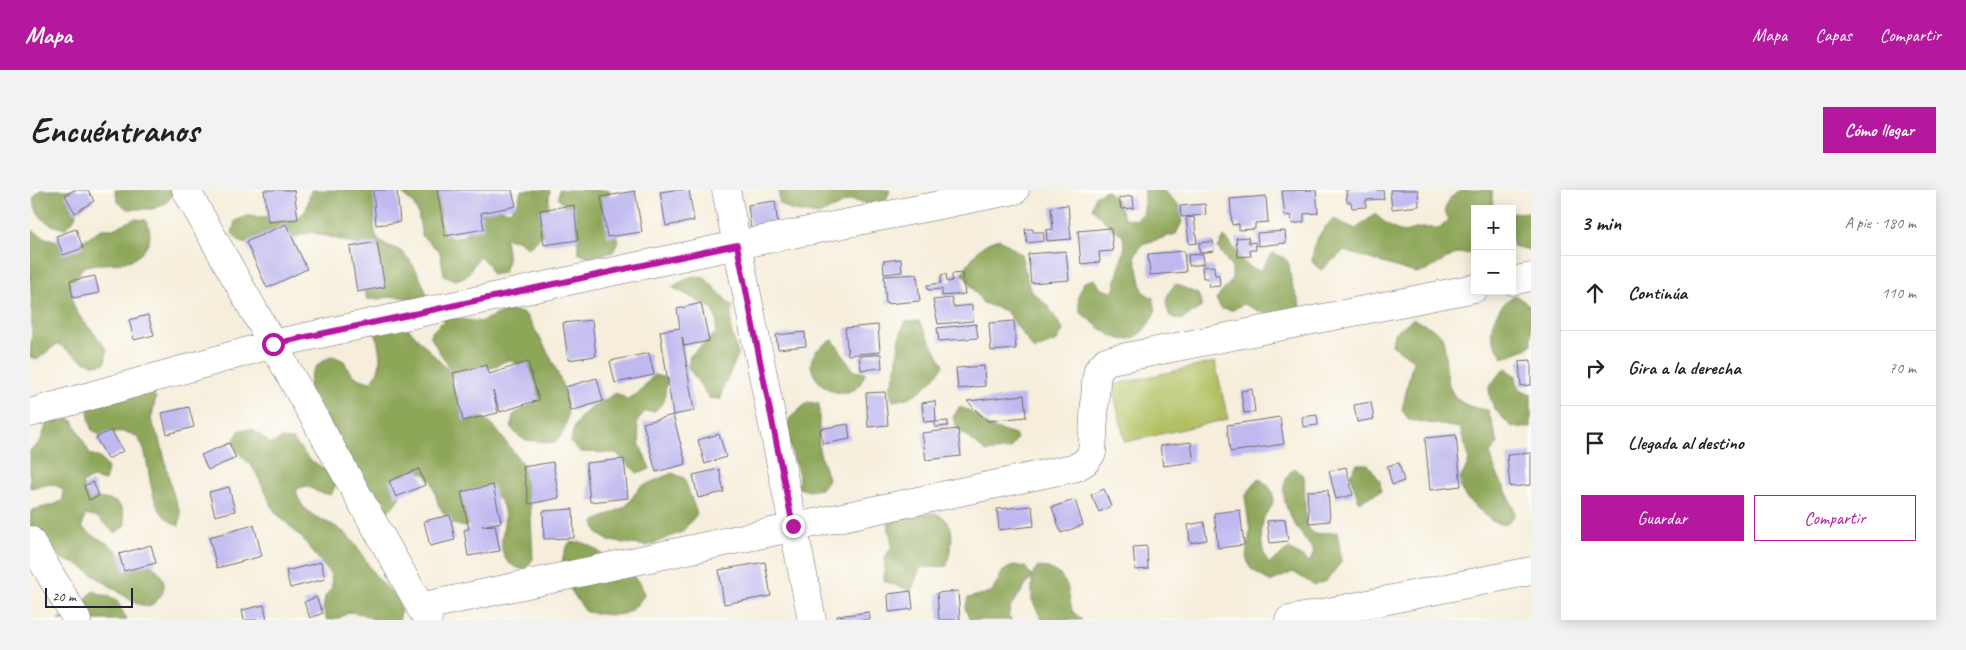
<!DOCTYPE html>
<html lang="es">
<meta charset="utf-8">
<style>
:root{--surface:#fff;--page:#f2f2f2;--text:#222;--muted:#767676;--line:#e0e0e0;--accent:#b5179e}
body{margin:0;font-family:Caveat,sans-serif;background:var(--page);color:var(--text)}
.controls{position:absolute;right:15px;top:15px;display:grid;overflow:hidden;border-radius:0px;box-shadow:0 2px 12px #0003}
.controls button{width:45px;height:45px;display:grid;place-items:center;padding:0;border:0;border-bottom:1px solid var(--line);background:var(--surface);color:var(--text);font:25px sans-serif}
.scale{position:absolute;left:15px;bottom:12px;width:88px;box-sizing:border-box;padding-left:5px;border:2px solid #22223b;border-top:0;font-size:14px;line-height:18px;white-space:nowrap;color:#22223b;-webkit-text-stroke:4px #fdfcf7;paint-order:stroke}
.stop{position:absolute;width:15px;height:15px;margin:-11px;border:4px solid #b5179e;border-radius:50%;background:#fff}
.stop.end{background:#b5179e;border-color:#fff;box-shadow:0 1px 5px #0008}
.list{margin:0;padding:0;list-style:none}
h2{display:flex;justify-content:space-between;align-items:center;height:65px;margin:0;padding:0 20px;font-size:21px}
h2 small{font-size:16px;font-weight:400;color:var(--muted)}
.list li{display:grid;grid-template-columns:32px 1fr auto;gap:15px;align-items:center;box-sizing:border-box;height:75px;padding:0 20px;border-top:1px solid var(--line)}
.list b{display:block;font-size:19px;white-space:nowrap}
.list em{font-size:16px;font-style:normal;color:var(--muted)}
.actions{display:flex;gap:10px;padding:15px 20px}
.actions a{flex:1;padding:11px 0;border:1px solid var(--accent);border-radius:0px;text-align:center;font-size:18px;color:var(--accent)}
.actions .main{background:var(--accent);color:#fff}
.icon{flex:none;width:28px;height:28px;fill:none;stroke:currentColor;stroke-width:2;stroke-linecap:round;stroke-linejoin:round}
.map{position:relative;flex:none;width:1501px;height:430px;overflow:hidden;border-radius:0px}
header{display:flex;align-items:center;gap:30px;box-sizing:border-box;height:70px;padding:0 25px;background:var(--accent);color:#fff}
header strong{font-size:24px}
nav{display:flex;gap:28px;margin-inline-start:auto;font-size:18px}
.intro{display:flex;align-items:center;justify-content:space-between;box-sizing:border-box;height:120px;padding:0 30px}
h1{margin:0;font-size:35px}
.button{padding:12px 22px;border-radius:0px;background:var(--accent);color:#fff;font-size:18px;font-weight:700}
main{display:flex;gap:30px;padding:0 30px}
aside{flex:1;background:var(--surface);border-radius:0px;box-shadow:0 2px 12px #0003}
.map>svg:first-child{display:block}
</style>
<header>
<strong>Mapa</strong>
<nav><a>Mapa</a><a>Capas</a><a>Compartir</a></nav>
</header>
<div class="intro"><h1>Encuéntranos</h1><a class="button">Cómo llegar</a></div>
<main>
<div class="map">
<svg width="1501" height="430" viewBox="0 0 1501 430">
<rect width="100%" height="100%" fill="#fdfcf7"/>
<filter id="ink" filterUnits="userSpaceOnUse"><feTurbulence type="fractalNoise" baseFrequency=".02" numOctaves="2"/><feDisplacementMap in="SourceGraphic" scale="10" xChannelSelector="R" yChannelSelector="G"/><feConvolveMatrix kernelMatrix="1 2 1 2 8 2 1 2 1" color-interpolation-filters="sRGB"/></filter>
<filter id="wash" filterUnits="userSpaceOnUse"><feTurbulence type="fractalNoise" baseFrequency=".0096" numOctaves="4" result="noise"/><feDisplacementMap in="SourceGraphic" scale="20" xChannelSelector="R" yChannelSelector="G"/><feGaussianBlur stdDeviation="1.12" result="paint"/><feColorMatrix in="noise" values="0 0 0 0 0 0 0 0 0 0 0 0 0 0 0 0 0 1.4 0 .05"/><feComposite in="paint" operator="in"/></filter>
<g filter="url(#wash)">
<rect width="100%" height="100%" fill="#f6eedb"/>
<path fill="#b2c062" stroke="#6a714e" d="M 1185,172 L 1198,229 L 1095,252 L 1082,195 Z"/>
<path fill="#8da658" stroke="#58644a" d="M 10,0 L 46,0 C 48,19 50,27 34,39 C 16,34 7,28 3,9 Z
M 85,0 L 144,0 L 142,6 L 134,15 L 122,19 L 97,19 L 88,12 Z
M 281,0 L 349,0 C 347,12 342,30 345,42 C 348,56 362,55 372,62 C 384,72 392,91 397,105 C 378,114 378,105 361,107 C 351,108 348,110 337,109 L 333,98 L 336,64 L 329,55 L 281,42 L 257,50 L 221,55 L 210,52 L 202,43 L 205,31 L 216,26 L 268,28 L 276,20 Z
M 368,0 L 413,0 L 410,31 L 413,42 L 423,49 L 435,45 L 446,24 L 468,19 L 480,21 L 488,12 L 491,0 L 520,0 C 516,26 524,41 498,57 L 487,50 L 475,48 L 478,71 L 473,83 L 462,85 L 458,74 L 449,67 L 436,87 L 425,90 L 414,85 L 410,62 L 392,46 L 388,23 L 383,13 Z
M 529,0 L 580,0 C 574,17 581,36 589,51 L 583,62 L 560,67 L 549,63 C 545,35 551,31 528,9 Z
M 749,0 L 860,0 L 856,10 L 845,16 L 821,10 L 788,25 L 760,20 L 749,13 Z
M 1077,0 L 1086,9 L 1094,28 L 1106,30 L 1114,21 L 1114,0 L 1133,0 L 1150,16 L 1152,32 L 1146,44 L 1112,54 L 1105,66 L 1113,102 L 1123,108 L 1126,120 C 1103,169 1082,148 1050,122 L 1048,107 L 1054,92 L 1065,89 L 1071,99 L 1083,102 L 1095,56 L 1092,44 L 1081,38 L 1062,18 L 1065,6 Z
M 1431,0 L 1462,0 L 1463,19 L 1445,19 L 1445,64 L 1427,63 L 1396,81 L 1385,83 L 1314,61 L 1291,80 L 1282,72 C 1283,54 1290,39 1304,29 L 1326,39 L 1345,24 C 1381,57 1374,32 1409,39 L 1418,30 L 1415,19 L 1420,8 Z
M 1501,22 L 1501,60 L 1482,56 L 1482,23 Z
M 104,29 L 116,30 C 121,41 122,49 115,59 C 99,80 74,70 53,77 C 25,118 56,127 77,160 L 75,173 C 58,181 42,160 27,154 L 8,169 L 0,167 C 0,158 2,148 2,140 C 1,106 0,73 0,39 L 16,48 L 40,54 L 51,52 L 71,39 L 83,39 Z
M 1194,47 C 1210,60 1207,74 1230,81 L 1242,63 C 1262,70 1258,71 1261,89 C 1262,98 1268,107 1271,116 C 1249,131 1236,124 1213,114 L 1203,120 L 1191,119 L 1186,109 L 1202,90 L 1202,78 L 1188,58 Z
M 970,49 L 991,64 L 1000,100 L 1018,116 L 1033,140 L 1027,151 L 1004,160 L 976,121 L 953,113 L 932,83 C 944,66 949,53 970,49 Z
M 662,86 L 674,87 L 702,116 L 701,140 L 708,165 L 692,201 L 691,209 L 679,208 L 658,177 L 660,166 L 686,143 L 687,131 L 683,119 L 642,97 Z
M 1146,94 L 1168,104 L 1173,116 L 1151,130 L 1140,126 C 1134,112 1135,104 1146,94 Z
M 1485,105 L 1501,116 L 1501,155 L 1496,159 L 1473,168 C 1470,161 1463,153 1462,146 C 1459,130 1473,111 1485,105 Z
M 484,121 L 495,124 C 513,152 562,228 522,254 C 503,247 494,257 481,237 L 483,225 L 504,213 L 508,202 L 501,179 L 478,170 L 432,191 L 421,185 C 417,169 405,159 400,144 L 417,127 L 450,132 L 472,122 Z
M 1383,129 L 1404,139 L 1413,147 C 1420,184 1408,215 1458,220 L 1468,253 L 1460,263 C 1464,286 1481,303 1485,325 L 1475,335 L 1463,332 L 1436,308 L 1428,294 L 1439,271 L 1430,238 L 1379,230 L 1372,220 L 1383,170 L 1362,155 L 1364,143 Z
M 889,131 L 914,175 C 900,194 888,208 863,211 L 859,199 C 870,178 865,153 875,132 Z
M 375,135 L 417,179 L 425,203 L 431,213 L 462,234 L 492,273 L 497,283 L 500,308 L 503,369 L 495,380 C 451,370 486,331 470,311 C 468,308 464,306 461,304 L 444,329 L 435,337 L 423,334 L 415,325 L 408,314 L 402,291 L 393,283 L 380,280 L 372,289 C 373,304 369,311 358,321 L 336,294 L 279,201 C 278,182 286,173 303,166 L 314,171 C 320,184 326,189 341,192 C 356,175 348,159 345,138 Z
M 803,150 L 824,181 L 836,183 C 833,187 832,191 830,194 C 810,224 749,172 803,150 Z
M 1476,178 L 1486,186 L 1488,197 L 1498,204 L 1501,203 L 1501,238 L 1482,237 C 1468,223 1459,217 1459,196 Z
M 624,185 L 637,188 L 634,212 L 625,221 L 614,222 L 607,232 L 610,255 L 620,279 L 607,283 L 586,263 L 550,262 L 541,253 C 543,223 564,217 586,203 L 597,209 L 607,204 Z
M 118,199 L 126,207 L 121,230 L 131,253 L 142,301 L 151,324 L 149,336 C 104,319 132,245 94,242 C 87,241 78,244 71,246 L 61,239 L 57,215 Z
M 778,212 L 789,214 L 789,260 L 798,289 L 791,299 L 779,301 L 768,298 L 769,285 L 755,240 L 760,228 Z
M 929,217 L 941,221 L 959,237 L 985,245 L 987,248 L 980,259 L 956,262 L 928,239 L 923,228 Z
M 31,224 L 43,231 L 60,264 L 70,268 L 78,278 L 75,291 L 63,288 L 52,293 L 55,304 C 77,314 94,302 95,336 L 85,343 L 67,327 L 55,325 L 52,337 C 61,346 71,349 81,356 C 85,359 89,364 93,366 C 103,370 118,372 126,379 C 141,393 133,408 119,417 L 105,413 L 49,375 L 16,363 L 0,344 L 1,321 C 12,316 23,317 33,310 L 33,299 L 22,294 L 0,298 L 0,260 C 15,252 13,240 19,226 Z
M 222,239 L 241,254 L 251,249 L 263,250 L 279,269 L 300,283 L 306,294 L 301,305 L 288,302 L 277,296 L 266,299 C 272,331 297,326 317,345 C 329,357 336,373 346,386 C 353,395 363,401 369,412 C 371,417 371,425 369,430 L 345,430 L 332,424 L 320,422 L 309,428 L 297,430 L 293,419 L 295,407 L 302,397 L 301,385 L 272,348 L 245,322 L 224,279 L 207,261 L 204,250 L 210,240 Z
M 1327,274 L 1338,274 L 1350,291 L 1351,301 L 1329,312 L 1320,285 Z
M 1264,278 L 1274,286 L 1276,335 L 1284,344 L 1307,342 L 1312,371 L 1296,391 L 1284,395 L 1263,382 L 1240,392 L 1220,378 L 1216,366 L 1220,341 L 1215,307 L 1228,288 C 1240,295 1247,304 1241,317 C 1239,321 1236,323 1234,327 C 1230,343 1230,361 1239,374 L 1259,359 L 1280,372 L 1284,361 C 1267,339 1238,303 1264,278 Z
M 642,283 L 654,288 L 667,324 L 652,342 L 617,356 L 579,351 L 568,344 L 564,332 L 596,316 L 610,297 Z
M 905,323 C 931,334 920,354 917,376 L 890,378 L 881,401 L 854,391 L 855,367 L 862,356 L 858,333 L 881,325 Z
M 550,352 L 561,356 L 602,385 L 611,394 L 614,405 C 599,430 586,426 556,422 C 541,400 522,381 539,353 Z
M 984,375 L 995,377 L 1002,386 L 1007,377 L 1019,378 L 1030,385 L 1037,395 L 1042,421 L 1052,430 L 1012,430 L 1002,410 L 1002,387 L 981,416 L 978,427 L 982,430 L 940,430 L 935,419 L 938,408 L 962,402 L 973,381 Z
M 63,401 L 86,409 L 97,430 L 26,430 L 39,427 Z"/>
<g id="blocks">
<path fill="#c0b9f0" d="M 44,0 L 58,0 L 64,11 L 45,23 L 35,5 Z
M 234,0 L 264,0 L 268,29 L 238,32 Z
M 343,0 L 367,0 L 370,32 L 346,35 Z
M 407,0 L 482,0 L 486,16 L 451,23 L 454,39 L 415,46 Z
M 644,0 L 659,0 L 664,31 L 636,36 L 630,2 Z
M 1286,0 L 1288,23 L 1274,24 L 1274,32 L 1262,34 L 1261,25 L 1255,26 L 1252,1 Z
M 1316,0 L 1353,0 L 1354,9 L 1336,10 L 1336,17 L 1322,18 L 1321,12 L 1317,12 Z
M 1360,0 L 1388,0 L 1389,16 L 1362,19 Z
M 605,1 L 612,42 L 577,47 L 571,7 Z
M 1103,6 L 1104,18 L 1091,19 L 1089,8 Z
M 1236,6 L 1238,32 L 1225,33 L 1225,39 L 1209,40 L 1209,34 L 1202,35 L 1200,9 Z
M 745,11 L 748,36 L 721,40 L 718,15 Z
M 1175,14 L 1176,25 L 1151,27 L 1150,16 Z
M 544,15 L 548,50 L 514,55 L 510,20 Z
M 1038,15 L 1041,49 L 1017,51 L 1016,40 L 1023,39 L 1021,17 Z
M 1164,27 L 1167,53 L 1159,54 L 1156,28 Z
M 256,34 L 277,79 L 237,98 L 216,52 Z
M 1081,38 L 1083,61 L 1069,62 L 1070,72 L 1051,74 L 1048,41 Z
M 46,39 L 53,58 L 33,65 L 26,46 Z
M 995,39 L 1003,39 L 1003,42 L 1013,42 L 1014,51 L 997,53 Z
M 1255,41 L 1256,53 L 1228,56 L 1227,43 Z
M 1218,47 L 1219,53 L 1225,52 L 1226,60 L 1220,60 L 1221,66 L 1208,67 L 1206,48 Z
M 1183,51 L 1184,61 L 1170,63 L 1169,53 Z
M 347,52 L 355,97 L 327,102 L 320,57 Z
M 1036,61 L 1039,90 L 1001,93 L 998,64 Z
M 1154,61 L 1156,82 L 1120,85 L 1118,64 Z
M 1173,64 L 1174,74 L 1159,76 L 1158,65 Z
M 871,69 L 872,82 L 854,84 L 853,71 Z
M 1184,76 L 1185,85 L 1189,85 L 1190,96 L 1179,97 L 1178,88 L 1173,88 L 1172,77 Z
M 932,83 L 935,104 L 912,106 L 912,99 L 898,100 L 897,95 L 911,93 L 911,85 L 916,84 L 917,92 L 922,91 L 922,84 Z
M 887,84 L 890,111 L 856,114 L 854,86 Z
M 65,86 L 69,103 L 43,108 L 40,91 Z
M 922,108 L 923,117 L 942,115 L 943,131 L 908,134 L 903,110 Z
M 671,113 L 679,151 L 654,156 L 652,147 L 664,221 L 643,225 L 630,141 L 650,138 L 647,119 Z
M 118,125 L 124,145 L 104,150 L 99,130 Z
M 562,130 L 566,166 L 538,170 L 533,133 Z
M 984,131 L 986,159 L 961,161 L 959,133 Z
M 946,134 L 948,148 L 909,151 L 907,138 Z
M 848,135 L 850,162 L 818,165 L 815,138 Z
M 775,142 L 776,156 L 748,159 L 746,145 Z
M 619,163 L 624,185 L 585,193 L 580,171 Z
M 851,164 L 852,178 L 831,180 L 829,166 Z
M 1501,170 L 1501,195 L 1491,196 L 1489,171 Z
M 498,172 L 509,210 L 470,222 L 463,201 L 468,223 L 433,231 L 423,183 L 457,175 L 459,184 Z
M 954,176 L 955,196 L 928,199 L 926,178 Z
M 567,188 L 573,211 L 541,221 L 535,197 Z
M 1222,199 L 1225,222 L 1214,223 L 1211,201 Z
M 855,202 L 858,235 L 838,237 L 836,203 Z
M 994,205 L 996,227 L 957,231 L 937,211 Z
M 905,211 L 906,231 L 894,232 L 892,213 Z
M 1341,212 L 1344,229 L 1327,232 L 1324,215 Z
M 159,217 L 164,237 L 137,244 L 132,223 Z
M 643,225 L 656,274 L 626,282 L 613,233 Z
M 1287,225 L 1288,235 L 1273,237 L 1272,227 Z
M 1250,227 L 1254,254 L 1200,262 L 1197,235 Z
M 918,231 L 918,236 L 905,237 L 905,232 Z
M 818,234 L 820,249 L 793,254 L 790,239 Z
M 928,239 L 931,266 L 896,270 L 892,243 Z
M 81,240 L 93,261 L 78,269 L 66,248 Z
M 689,244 L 696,267 L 675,274 L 668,250 Z
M 1426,245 L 1431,296 L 1400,300 L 1395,248 Z
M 1161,252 L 1164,272 L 1133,276 L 1130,256 Z
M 199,253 L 206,268 L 178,280 L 171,265 Z
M 1501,263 L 1501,295 L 1480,297 L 1477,265 Z
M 594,269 L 598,308 L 560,312 L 556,273 Z
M 523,272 L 529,308 L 499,314 L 493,277 Z
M 1369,273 L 1374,291 L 1362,295 L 1357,276 Z
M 1316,277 L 1323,305 L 1306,309 L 1299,281 Z
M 389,279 L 395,295 L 366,307 L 359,291 Z
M 689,279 L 694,302 L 668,308 L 663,285 Z
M 63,292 L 69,306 L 59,310 L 54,296 Z
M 463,295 L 471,332 L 452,336 L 465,335 L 470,361 L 438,366 L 434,340 L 439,339 L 431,302 Z
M 199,297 L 205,321 L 185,326 L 179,302 Z
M 1074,299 L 1081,316 L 1069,322 L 1061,305 Z
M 1298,300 L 1300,331 L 1279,333 L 1277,301 Z
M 1045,310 L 1053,335 L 1031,343 L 1022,317 Z
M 1002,316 L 1004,336 L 969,340 L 967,319 Z
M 543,319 L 544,348 L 514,349 L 513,321 Z
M 1210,320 L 1214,355 L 1188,358 L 1184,323 Z
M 420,325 L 425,350 L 400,356 L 394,331 Z
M 1255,329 L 1258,351 L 1240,353 L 1237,331 Z
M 1174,332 L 1177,350 L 1160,353 L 1158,335 Z
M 224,335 L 232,366 L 187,378 L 179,347 Z
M 121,355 L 126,373 L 94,381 L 89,364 Z
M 1117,356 L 1118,379 L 1105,380 L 1103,357 Z
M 291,372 L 295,389 L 260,398 L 256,381 Z
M 735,372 L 741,406 L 694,414 L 689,380 Z
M 881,401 L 883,419 L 859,422 L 858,404 Z
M 928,401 L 930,430 L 909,430 L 907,403 Z
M 286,407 L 293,423 L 280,428 L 274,412 Z
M 234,415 L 237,430 L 214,430 L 212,420 Z
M 839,422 L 840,430 L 808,430 L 807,426 Z"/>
</g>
</g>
<g filter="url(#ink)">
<use href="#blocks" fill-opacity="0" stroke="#6c6973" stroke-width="1"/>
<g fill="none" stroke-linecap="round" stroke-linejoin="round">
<g stroke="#6c6973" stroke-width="29">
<path id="street" d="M 156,0 L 398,430
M 696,0 L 782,430
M 1482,91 L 1501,87
M 0,223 L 243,154 L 707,55 L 985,0
M 0,350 L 47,430
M 390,417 L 1047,277 L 1055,272 L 1062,263 L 1066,192 L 1068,180 L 1076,171 L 1445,98
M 1259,430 L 1501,381"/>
</g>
<use href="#street" stroke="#fff" stroke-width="28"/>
</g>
</g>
<g fill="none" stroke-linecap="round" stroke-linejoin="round" filter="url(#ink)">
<path stroke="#b5179e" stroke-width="6" d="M 243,154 L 707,55 L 763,336"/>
</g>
</svg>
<div class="controls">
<button>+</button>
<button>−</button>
</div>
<div class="scale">20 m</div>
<div class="stop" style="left:243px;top:154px"></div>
<div class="stop end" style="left:763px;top:336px"></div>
</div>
<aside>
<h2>3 min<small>A pie · 180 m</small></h2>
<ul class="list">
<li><svg class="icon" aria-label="ahead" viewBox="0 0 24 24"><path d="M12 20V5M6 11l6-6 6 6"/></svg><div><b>Continúa</b></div><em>110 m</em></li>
<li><svg class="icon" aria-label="right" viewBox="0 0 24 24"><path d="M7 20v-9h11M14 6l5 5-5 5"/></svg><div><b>Gira a la derecha</b></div><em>70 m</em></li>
<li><svg class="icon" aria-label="arrive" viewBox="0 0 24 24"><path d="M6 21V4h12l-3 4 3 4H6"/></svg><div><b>Llegada al destino</b></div></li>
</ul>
<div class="actions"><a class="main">Guardar</a><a>Compartir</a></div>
</aside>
</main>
